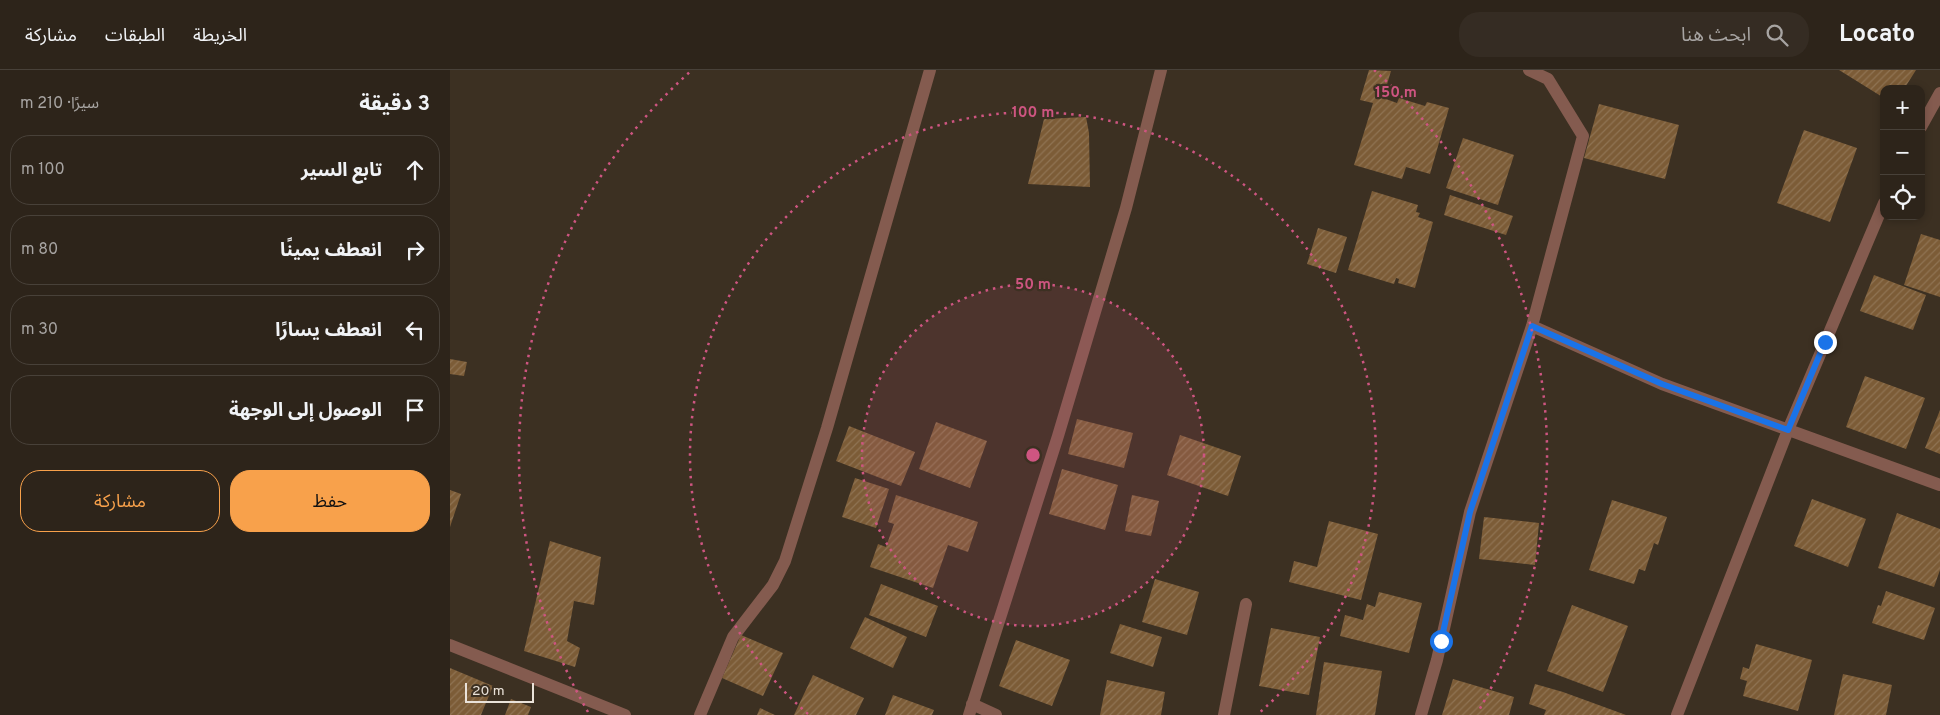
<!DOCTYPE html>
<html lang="ar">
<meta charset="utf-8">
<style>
:root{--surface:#2d241a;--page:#352c23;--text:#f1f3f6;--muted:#a7a4a2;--line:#484139;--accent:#f8a14b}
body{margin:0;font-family:Overpass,"Noto Sans Arabic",sans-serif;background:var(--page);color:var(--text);direction:rtl}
.controls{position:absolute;right:15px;top:15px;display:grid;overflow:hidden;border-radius:10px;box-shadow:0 2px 8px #0003}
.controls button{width:45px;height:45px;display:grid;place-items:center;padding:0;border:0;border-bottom:1px solid var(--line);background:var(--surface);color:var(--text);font:25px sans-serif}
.scale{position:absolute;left:15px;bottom:12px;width:69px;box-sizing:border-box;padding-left:5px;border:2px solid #eae2d9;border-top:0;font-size:14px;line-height:18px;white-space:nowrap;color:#eae2d9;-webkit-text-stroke:4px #3c3022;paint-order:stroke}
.stop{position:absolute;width:15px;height:15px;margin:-11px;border:4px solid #1a73e8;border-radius:50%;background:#fff}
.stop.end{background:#1a73e8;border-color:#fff;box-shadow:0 1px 5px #0008}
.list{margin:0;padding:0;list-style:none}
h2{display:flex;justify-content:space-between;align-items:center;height:65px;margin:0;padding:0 20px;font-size:21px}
h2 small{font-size:16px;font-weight:400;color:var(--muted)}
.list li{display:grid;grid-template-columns:32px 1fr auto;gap:15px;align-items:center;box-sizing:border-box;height:70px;margin:0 10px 10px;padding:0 10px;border:1px solid var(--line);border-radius:20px}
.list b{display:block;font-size:19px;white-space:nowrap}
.list em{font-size:16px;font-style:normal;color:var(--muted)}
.actions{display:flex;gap:10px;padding:15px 20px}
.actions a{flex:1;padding:11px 0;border:1px solid var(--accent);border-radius:20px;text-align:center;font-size:18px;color:var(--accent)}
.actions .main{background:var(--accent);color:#111}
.icon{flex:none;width:28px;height:28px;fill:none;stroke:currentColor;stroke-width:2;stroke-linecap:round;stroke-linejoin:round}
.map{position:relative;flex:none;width:1490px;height:645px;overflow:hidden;direction:ltr}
header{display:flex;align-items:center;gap:30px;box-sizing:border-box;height:70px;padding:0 25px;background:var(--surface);border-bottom:1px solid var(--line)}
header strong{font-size:24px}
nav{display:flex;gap:28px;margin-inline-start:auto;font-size:18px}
.search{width:350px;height:45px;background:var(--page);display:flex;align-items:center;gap:12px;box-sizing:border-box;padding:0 18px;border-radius:20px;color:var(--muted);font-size:19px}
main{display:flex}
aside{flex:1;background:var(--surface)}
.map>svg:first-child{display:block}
</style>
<header>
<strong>Locato</strong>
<div class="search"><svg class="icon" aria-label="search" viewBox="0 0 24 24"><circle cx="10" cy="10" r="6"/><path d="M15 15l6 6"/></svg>ابحث هنا</div>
<nav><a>الخريطة</a><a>الطبقات</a><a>مشاركة</a></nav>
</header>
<main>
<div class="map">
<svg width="1490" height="645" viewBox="0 0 1490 645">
<defs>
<pattern id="building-hatch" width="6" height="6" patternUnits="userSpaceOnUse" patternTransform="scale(1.25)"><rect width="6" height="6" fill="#7c5c37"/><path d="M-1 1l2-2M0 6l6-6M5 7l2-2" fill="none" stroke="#8f7353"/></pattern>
</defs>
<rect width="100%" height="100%" fill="#3c3022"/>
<path fill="url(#building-hatch)" d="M 919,0 L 941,1 L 933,28 L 947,33 L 949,28 L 975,36 L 977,32 L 999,38 L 980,104 L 956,97 L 952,109 L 904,95 L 923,33 L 910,30 Z
M 1389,0 L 1466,0 L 1454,19 L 1434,19 L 1434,28 Z
M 1149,34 L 1229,55 L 1215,109 L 1134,88 Z
M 636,47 L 639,63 L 640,117 L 578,114 L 594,49 Z
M 1354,60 L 1407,78 L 1380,152 L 1327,133 Z
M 1013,68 L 1064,85 L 1048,135 L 996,118 Z
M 922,121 L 968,135 L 966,142 L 970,143 L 968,147 L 983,152 L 965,218 L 948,213 L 949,209 L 946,208 L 944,214 L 898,200 Z
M 1000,125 L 1063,146 L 1056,165 L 994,145 Z
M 868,158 L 897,167 L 886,203 L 857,194 Z
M 1471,164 L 1490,170 L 1490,227 L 1454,215 Z
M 1424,205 L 1476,225 L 1463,260 L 1410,241 Z
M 0,289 L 17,292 L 14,306 L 0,304 Z
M 1415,306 L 1475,328 L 1456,379 L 1396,357 Z
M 1490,340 L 1490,384 L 1475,378 Z
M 627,349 L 683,363 L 674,398 L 618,384 Z
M 486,352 L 537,371 L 520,418 L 469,399 Z
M 399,356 L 465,382 L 451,416 L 386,391 Z
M 730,365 L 791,386 L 778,426 L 717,405 Z
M 612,399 L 668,415 L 655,460 L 599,444 Z
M 405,408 L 439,419 L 426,458 L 392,447 Z
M 0,420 L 11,424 L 0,457 Z
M 446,425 L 528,452 L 518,482 L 498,475 L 483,518 L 420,497 L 428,474 L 436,477 L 444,454 L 438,452 Z
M 682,425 L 709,431 L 701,466 L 675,461 Z
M 1362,429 L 1416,449 L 1398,497 L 1344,476 Z
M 1162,430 L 1217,447 L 1208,475 L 1204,473 L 1195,501 L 1189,499 L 1184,514 L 1139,500 Z
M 1447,443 L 1490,459 L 1490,500 L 1484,517 L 1428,498 Z
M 1034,447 L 1089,453 L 1085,495 L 1029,489 Z
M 879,451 L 928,464 L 911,530 L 839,512 L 844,491 L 867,497 Z
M 100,471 L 151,487 L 144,535 L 124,531 L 117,571 L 130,578 L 125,597 L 74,581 Z
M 705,509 L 749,522 L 737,565 L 692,552 Z
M 431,514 L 488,536 L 476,567 L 419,545 Z
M 1436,521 L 1485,538 L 1474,570 L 1422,553 L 1428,535 L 1431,536 Z
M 929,522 L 972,533 L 959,583 L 890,566 L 895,545 L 913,550 L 917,534 L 925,537 Z
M 1122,535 L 1178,556 L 1153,622 L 1097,601 Z
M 415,547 L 457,567 L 443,598 L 400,578 Z
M 670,554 L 712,567 L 703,597 L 660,583 Z
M 821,558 L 870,567 L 859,625 L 809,616 Z
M 291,565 L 333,583 L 313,626 L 272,608 Z
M 566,570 L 620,590 L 602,636 L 549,616 Z
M 1306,574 L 1362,590 L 1348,641 L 1293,626 L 1297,611 L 1290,609 L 1293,597 L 1299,599 Z
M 874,592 L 932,601 L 925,645 L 866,645 Z
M 0,598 L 43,616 L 31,645 L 0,645 Z
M 1393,604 L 1442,615 L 1436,645 L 1384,645 Z
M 363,605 L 414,628 L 406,645 L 344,645 Z
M 1003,609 L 1064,627 L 1059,645 L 992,645 Z
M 657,610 L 715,622 L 711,645 L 650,645 Z
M 1085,614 L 1113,622 L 1176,645 L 1094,645 L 1096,640 L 1079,634 Z
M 443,625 L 484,640 L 482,645 L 435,645 Z
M 61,629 L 81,637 L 78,645 L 55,645 Z
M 310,638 L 325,645 L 307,645 Z"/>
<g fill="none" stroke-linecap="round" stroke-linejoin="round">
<path stroke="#845b4f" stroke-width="12" d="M 1471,57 L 1490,23
M 1082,256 L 1212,314 L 1490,415
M 0,575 L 175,645
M 522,634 L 546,645
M 250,645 L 283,567 L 323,515 L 335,491 L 377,358 L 480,0
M 519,645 L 608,366 L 676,138 L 711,0
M 774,645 L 796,534
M 971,645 L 987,590 L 1020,442 L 1082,256 L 1133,66 L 1098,9 L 1079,0
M 1227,645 L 1338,360 L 1434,133"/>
</g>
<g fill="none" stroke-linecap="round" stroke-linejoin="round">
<path stroke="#1a73e8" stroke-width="6" d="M 991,571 L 1020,442 L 1082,256 L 1212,314 L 1338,360 L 1375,272"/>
</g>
<circle cx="583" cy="385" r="171" fill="#ce5581" fill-opacity=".12"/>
<g fill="none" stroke="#ce5581" stroke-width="2.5" stroke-dasharray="2.5 5">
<circle cx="583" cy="385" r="171"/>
<path d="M358 644A343 343 0 1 1 808 644"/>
<path d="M138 642A514 514 0 0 1 242 0M924 0A514 514 0 0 1 1028 642"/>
</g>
<circle cx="583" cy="385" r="8" fill="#ce5581" stroke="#3c3022" stroke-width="2.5"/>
<g font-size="15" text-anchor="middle" font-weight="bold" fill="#ce5581" stroke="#3c3022" stroke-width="4.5" stroke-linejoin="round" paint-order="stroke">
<text x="946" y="27">150 m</text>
<text x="583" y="47">100 m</text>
<text x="583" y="219">50 m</text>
</g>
</svg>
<div class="controls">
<button>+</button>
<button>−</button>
<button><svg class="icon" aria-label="locate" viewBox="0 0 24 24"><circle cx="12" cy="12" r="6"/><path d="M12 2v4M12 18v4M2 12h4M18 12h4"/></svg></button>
</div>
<div class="scale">20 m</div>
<div class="stop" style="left:991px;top:571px"></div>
<div class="stop end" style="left:1375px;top:272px"></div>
</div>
<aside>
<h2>3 دقيقة<small>سيرًا · 210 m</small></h2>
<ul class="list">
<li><svg class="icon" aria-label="ahead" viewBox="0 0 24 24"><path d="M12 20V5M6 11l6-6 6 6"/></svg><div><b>تابع السير</b></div><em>100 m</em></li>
<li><svg class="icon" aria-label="right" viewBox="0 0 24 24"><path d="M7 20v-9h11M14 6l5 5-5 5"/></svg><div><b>انعطف يمينًا</b></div><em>80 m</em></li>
<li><svg class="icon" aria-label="left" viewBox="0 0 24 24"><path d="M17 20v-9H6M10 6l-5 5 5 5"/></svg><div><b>انعطف يسارًا</b></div><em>30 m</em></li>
<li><svg class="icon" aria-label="arrive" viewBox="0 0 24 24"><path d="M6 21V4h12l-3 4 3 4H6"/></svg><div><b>الوصول إلى الوجهة</b></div></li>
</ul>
<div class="actions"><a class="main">حفظ</a><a>مشاركة</a></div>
</aside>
</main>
